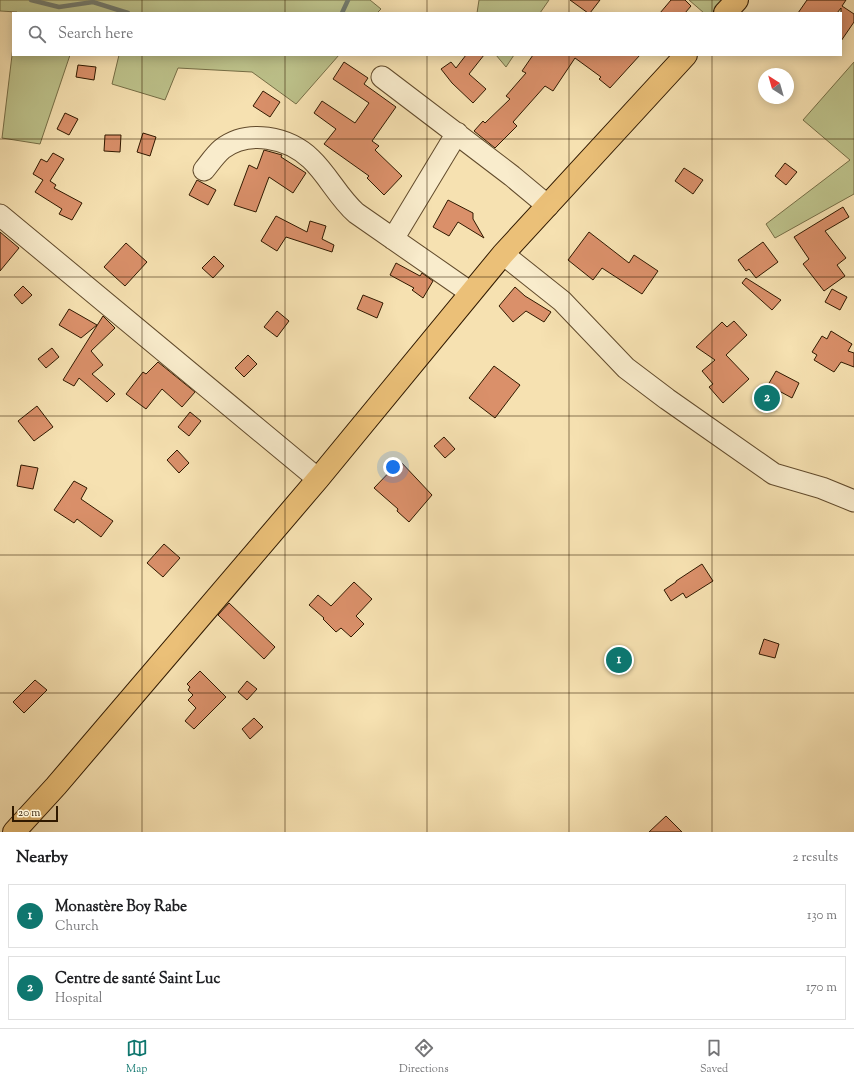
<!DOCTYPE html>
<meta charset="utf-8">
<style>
:root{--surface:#fff;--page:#f2f2f2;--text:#202124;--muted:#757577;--line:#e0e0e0;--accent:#0f766e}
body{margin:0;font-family:"Sorts Mill Goudy",serif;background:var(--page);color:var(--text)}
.compass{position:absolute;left:758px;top:68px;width:36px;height:36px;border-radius:50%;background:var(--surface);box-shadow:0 2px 10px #0003;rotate:323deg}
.scale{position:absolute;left:12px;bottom:10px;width:46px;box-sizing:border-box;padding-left:4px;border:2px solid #301900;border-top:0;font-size:11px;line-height:14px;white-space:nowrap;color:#301900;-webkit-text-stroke:3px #f9eccc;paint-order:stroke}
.you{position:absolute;left:393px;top:467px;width:14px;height:14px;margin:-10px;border:3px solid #fff;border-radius:50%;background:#1a73e8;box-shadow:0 0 0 6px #1a73e833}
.badge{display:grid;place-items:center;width:26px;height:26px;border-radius:50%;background:var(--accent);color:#fff;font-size:13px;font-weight:700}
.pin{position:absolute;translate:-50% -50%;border:2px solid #fff;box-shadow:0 1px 4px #0006}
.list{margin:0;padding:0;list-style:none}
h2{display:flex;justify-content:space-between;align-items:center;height:52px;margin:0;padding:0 16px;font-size:17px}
h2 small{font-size:13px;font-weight:400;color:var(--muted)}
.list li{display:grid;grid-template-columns:26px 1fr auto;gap:12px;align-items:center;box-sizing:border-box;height:64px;margin:0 8px 8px;padding:0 8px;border:1px solid var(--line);border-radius:0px}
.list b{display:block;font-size:15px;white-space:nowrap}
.list p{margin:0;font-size:13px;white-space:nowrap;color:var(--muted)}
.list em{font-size:13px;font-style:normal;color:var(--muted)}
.icon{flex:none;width:22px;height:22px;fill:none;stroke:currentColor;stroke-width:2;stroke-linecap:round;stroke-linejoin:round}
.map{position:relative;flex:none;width:854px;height:832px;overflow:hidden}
.search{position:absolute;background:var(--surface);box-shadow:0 2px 10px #0003;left:12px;right:12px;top:12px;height:44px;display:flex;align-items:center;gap:10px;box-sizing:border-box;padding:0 14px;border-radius:0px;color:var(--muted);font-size:15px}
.sheet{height:196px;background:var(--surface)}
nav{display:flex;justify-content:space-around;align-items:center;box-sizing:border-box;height:56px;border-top:1px solid var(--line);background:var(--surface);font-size:11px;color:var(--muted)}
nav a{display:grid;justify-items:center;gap:2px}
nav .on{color:var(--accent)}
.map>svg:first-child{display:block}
</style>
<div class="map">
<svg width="854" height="832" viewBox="0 0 854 832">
<rect width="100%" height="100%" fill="#f6e1b1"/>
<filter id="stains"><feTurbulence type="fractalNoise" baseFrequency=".005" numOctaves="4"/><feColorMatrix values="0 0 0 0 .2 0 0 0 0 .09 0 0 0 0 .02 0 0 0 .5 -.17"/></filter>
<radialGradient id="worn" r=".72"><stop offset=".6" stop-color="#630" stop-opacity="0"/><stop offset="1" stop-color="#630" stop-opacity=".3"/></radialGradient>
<path fill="#bdc28b" stroke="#766e46" d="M 0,0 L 370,0 L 381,9 L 377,13 L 17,13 L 17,12 L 0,11 Z
M 479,0 L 549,0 L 540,13 L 477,13 Z
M 689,0 L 733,0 L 713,13 L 704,13 Z
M 13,47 L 13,55 L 70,55 L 40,144 L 2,138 Z
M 119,55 L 339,55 L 296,104 L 252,72 L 178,68 L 165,100 L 112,84 Z
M 496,55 L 514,55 L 506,67 Z
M 854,62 L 854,194 L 775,238 L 766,224 L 850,160 L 803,120 Z"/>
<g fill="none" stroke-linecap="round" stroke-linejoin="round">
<path stroke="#737b6d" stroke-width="4.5" d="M 31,0 L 59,7 L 93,2 L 128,13
M 342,13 L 348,0"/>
</g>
<path fill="#da906a" stroke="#301900" d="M 570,0 L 600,0 L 590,13 L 588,13 Z
M 671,0 L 685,0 L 691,6 L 685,13 L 660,13 Z
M 807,0 L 846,0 L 842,6 L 854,14 L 854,22 L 841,41 L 841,8 L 837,13 L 798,13 Z
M 466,55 L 484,55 L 469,74 L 486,89 L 473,103 L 452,83 L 441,69 L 451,62 L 456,68 Z
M 533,55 L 640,55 L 610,88 L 599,79 L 601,77 L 575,58 L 553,91 L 545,86 L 513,122 L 517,126 L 495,148 L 474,131 L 483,121 L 485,123 L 510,99 L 506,96 L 526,73 L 522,71 Z
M 344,62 L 368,78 L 364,84 L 396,107 L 372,141 L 379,146 L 375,150 L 402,176 L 384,195 L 367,178 L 369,176 L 324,144 L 336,129 L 314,113 L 322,101 L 355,123 L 369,103 L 333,79 Z
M 78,65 L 96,67 L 94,80 L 76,77 Z
M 263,91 L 280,102 L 270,117 L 253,106 Z
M 65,113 L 78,119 L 69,135 L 57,129 Z
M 143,133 L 156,137 L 150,156 L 137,152 Z
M 105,135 L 121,135 L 120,152 L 104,151 Z
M 264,150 L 282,155 L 281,157 L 306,173 L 293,193 L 269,177 L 256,212 L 234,205 L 249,165 L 257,169 Z
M 53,153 L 64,159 L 50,181 L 56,185 L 54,188 L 82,203 L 72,220 L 59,214 L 62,209 L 35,192 L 43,180 L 33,174 L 41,159 L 47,162 Z
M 785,163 L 797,172 L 786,185 L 775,176 Z
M 684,168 L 703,180 L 693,194 L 675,181 Z
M 197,180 L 216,190 L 208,205 L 189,195 Z
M 448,200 L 473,213 L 473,219 L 484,238 L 458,222 L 449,236 L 433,227 Z
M 843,207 L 849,217 L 825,231 L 846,258 L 837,265 L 845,276 L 824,291 L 803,264 L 809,259 L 794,237 Z
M 276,216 L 307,232 L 310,221 L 326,226 L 322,239 L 334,245 L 332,252 L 286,237 L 277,251 L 261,241 Z
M 0,232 L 19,248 L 0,271 Z
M 589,232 L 629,263 L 634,255 L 658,271 L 642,294 L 602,268 L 593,280 L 568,260 Z
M 763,242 L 778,262 L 756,278 L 749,269 L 746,271 L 738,260 Z
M 126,243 L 147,262 L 125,286 L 104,267 Z
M 214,256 L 224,266 L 213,278 L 202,268 Z
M 396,263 L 420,276 L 422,273 L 433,281 L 423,298 L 412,290 L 414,288 L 390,275 Z
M 746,278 L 781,300 L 772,310 L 742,283 Z
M 23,286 L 32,295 L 22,304 L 14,295 Z
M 515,287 L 525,296 L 551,312 L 544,322 L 526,311 L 513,322 L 499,306 Z
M 832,289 L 847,297 L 840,310 L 825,302 Z
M 363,295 L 383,303 L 377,318 L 357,309 Z
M 69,309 L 97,325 L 81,338 L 59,325 Z
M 277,311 L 289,321 L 277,337 L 264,327 Z
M 103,316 L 115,328 L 91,351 L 103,365 L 92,374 L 115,394 L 107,402 L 79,378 L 74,386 L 63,380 Z
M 734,321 L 747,335 L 726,355 L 749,379 L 723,403 L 709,387 L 713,384 L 702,371 L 715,360 L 696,347 L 722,322 L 727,327 Z
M 831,331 L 852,344 L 848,351 L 854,353 L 854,367 L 841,362 L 834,372 L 814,360 L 817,355 L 812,352 L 822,336 L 827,339 Z
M 52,348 L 59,357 L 46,368 L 38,359 Z
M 248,355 L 257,364 L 244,377 L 235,368 Z
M 158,362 L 195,392 L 182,407 L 162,389 L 146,409 L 126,394 L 143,372 L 146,374 Z
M 494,366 L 520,385 L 495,418 L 469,398 Z
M 776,371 L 799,383 L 792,398 L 768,385 Z
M 37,406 L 53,427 L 34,441 L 18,421 Z
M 190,412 L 201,421 L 189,436 L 178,427 Z
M 444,437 L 455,449 L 445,458 L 434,446 Z
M 177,450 L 189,463 L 179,473 L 167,460 Z
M 400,461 L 432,495 L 409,522 L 397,511 L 398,509 L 374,488 Z
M 21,465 L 38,468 L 33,489 L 17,486 Z
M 74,481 L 87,488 L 81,499 L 113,521 L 101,537 L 77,519 L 74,523 L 54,510 Z
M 164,544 L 180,558 L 163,577 L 147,563 Z
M 702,564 L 713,581 L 686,598 L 683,593 L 671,601 L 664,590 L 676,582 L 676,581 Z
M 354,582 L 372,599 L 356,616 L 364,624 L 351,637 L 341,628 L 336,632 L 323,619 L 324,618 L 309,605 L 318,595 L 331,606 Z
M 229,603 L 275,647 L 264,659 L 218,615 Z
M 764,639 L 779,644 L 775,658 L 759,654 Z
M 200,671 L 226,697 L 194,729 L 185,721 L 196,708 L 188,700 L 193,695 L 188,690 L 190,687 L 187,684 Z
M 35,680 L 47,690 L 24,713 L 13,702 Z
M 247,681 L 257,689 L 247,700 L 238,692 Z
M 254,718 L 263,727 L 250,739 L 242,729 Z
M 666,816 L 682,832 L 649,832 Z"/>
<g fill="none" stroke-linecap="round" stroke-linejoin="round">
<g stroke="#624b2c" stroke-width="23">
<path id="minor" d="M 382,77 L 512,176 L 548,206
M 204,170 C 209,164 215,155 222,149 C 248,129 288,137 311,159 C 328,175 338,197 356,213 L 471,293
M 0,215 L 318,479
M 393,239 L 457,133
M 503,254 L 562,301 L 626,368 L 667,399 L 774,474 L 822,488 L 854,501"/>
</g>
<g stroke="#301900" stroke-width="24">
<path id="major" d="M 725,13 L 737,0
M 14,832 L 56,786 L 318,479 L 503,254 L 686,55"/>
</g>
<use href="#minor" stroke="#f9eccc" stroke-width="21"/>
<use href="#major" stroke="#ebc078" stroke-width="22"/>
</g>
<path fill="none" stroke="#301900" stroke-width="1" stroke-opacity="0.55" d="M 142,0 L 142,13M 285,0 L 285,13M 427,0 L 427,13M 569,0 L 569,13M 712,0 L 712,13M 142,55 L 142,832M 285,55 L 285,832M 427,55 L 427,832M 569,55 L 569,832M 712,55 L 712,832M 0,139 L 854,139M 0,277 L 854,277M 0,416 L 854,416M 0,555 L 854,555M 0,693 L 854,693"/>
<rect width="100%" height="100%" filter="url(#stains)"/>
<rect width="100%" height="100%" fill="url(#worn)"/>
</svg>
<svg class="compass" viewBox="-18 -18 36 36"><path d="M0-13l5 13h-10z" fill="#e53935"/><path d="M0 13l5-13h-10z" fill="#757577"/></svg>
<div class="scale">20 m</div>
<div class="you"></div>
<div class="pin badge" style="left:619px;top:660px">1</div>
<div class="pin badge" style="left:767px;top:398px">2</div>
<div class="search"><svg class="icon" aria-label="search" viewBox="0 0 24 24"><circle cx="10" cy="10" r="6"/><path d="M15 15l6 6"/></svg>Search here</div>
</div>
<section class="sheet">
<h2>Nearby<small>2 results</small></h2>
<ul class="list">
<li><span class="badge">1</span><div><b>Monastère Boy Rabe</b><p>Church</p></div><em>130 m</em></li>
<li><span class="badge">2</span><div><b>Centre de santé Saint Luc</b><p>Hospital</p></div><em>170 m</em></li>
</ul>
</section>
<nav>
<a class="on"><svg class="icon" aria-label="map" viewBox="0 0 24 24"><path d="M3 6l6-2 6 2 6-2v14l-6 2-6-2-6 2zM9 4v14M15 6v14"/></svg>Map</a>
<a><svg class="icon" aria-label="directions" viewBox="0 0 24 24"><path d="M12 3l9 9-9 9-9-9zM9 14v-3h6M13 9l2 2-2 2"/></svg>Directions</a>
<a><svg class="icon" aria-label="saved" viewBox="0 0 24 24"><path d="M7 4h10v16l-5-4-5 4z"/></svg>Saved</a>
</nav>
